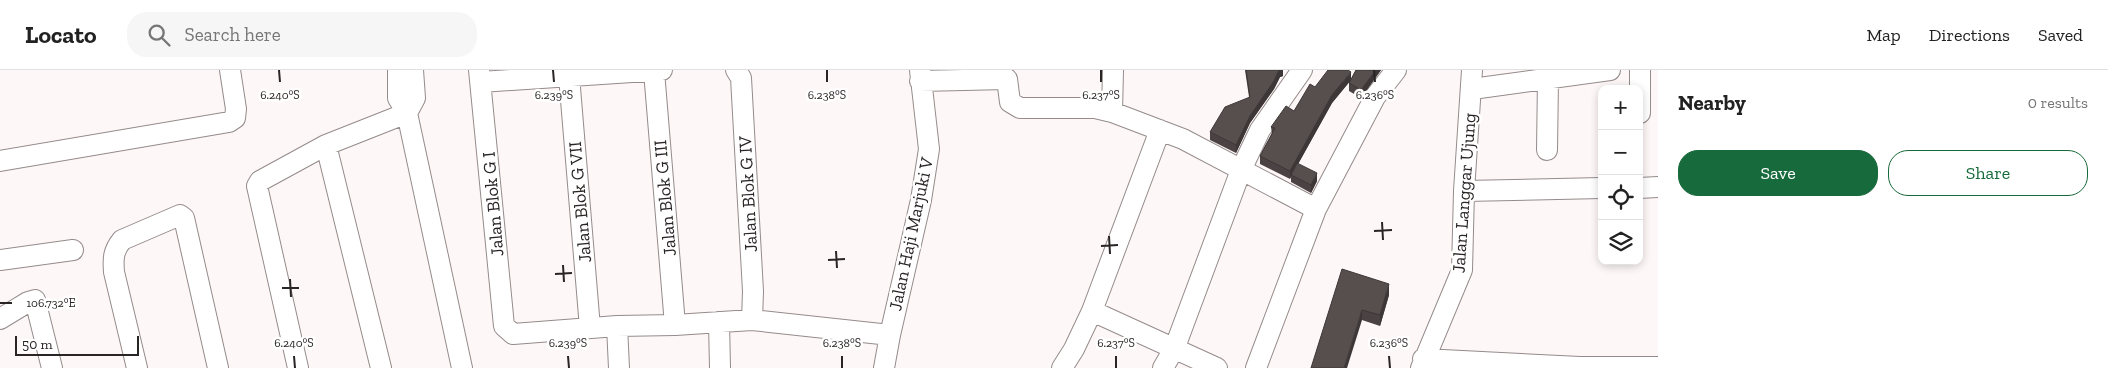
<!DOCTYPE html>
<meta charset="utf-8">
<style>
:root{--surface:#fff;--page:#f6f6f6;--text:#222;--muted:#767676;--line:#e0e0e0;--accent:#176a3b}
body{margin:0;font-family:"Zilla Slab",serif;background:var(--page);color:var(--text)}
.controls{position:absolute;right:15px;top:15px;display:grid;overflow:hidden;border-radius:10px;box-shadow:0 2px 8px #0003}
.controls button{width:45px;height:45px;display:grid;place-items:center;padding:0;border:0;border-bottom:1px solid var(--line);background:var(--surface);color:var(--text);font:25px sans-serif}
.scale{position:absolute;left:15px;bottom:12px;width:124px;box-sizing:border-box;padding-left:5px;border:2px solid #292525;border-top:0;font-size:14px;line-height:18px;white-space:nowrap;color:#292525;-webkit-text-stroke:4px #fff;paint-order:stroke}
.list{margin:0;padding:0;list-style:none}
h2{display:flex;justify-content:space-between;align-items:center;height:65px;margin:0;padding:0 20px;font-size:21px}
h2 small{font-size:16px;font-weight:400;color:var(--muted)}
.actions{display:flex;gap:10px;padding:15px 20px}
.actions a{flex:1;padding:11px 0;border:1px solid var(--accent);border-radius:20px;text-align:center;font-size:18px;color:var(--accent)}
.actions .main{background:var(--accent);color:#fff}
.icon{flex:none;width:28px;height:28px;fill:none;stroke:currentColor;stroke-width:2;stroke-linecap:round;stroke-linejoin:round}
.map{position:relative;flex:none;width:1658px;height:298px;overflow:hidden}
header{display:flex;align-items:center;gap:30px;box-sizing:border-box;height:70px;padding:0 25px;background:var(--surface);border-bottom:1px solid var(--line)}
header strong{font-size:24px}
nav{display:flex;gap:28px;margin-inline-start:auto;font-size:18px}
.search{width:350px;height:45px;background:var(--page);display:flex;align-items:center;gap:12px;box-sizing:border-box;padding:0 18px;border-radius:20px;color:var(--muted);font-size:19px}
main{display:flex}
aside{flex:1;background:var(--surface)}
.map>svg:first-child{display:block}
</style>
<header>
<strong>Locato</strong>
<div class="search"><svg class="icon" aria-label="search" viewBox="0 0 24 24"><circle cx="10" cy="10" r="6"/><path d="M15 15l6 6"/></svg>Search here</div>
<nav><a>Map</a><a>Directions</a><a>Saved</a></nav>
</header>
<main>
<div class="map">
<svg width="1658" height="298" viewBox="0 0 1658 298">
<rect width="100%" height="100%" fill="#fef7f7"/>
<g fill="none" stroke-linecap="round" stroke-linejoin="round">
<g stroke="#958b8b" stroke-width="22">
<path id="minor" d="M 398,0 L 398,28 L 407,43 L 462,298
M 479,0 L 504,256 L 513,264 L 617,256 L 675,255 L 752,250 L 890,265
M 736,0 L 741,8 L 753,221 L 752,250
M 1640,0 L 1640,43
M 654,1 L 675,255
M 569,6 L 590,258
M 920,11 L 1007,9 L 1010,32 L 1020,38 L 1095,38 L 1112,42 L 1183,69 L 1316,139
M 481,12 L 662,0
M 1472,19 L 1610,0
M 1112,42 L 1113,0
M 326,75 L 381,298
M 1547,80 L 1548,9
M 0,91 L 229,52 L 235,48 L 236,39 L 230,0
M 1639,118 L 1658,117
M 1464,121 L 1602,118
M 0,190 L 73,180
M 1092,241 L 1217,298
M 0,249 L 28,232 L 35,230 L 52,298
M 719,252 L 720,298
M 617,256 L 619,298
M 1423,289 L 1580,297 L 1658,297
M 137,298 L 114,202 C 113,189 113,181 122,170 L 180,145 L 184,148 L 218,298
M 298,298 L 257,116 L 260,111 L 326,75 L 407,43 L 415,28 L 413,0
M 884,298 L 890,265 L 921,130 L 929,79 L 920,0
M 1062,298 L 1074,279 L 1092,241 L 1160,60
M 1163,298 L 1175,277 L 1241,100 L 1260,60 L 1302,0
M 1256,298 L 1316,139 L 1375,27 L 1396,0
M 1421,298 L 1462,200 L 1464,121 L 1472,0"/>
</g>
<use href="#minor" stroke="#fff" stroke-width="20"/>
</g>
<path fill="#4b4343" d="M 1245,0 L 1283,0 L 1283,6 L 1280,7 L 1274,19 L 1250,53 L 1236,83 L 1210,70 L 1210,62 L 1249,27 Z
M 1356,0 L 1381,0 L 1361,28 L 1349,21 L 1349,13 L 1350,11 L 1332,33 L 1298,94 L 1317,111 L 1311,123 L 1291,112 L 1291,107 L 1290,109 L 1260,94 L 1260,86 L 1272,64 L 1271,57 L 1294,41 L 1315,17 L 1351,10 Z
M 1342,199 L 1389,225 L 1380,256 L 1362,250 Z"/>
<path fill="#3d3737" d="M 1279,0 L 1283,0 L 1283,6 L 1280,7 L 1274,19 L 1250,53 L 1236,83 L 1236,75 L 1250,46 Z
M 1376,0 L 1381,0 L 1361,28 L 1361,20 Z
M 1351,2 L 1351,10 L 1332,33 L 1292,105 L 1291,105 L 1290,109 L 1290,101 L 1332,25 Z
M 1317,103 L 1317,111 L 1311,123 L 1311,115 Z
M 1389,214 L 1389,225 L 1380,256 L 1380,245 Z
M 1362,240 L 1362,250 L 1347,298 L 1344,298 Z"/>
<path fill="#574e4e" stroke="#3d3737" d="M 1246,0 L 1279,0 L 1274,11 L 1250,46 L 1236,75 L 1210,62 L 1225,37 L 1250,27 Z
M 1328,0 L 1348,0 L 1351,2 L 1332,25 L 1290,101 L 1260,86 L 1275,58 L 1271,57 L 1286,36 L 1294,41 L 1310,14 L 1315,17 Z
M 1356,0 L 1376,0 L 1361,20 L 1349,13 Z
M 1297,93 L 1317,103 L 1311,115 L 1291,105 Z
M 1342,199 L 1389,214 L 1380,245 L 1362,240 L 1344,298 L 1311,298 Z"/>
<path fill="none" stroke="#292525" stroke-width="2" d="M 279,0 L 280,12M 553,0 L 554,12M 827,0 L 827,12M 1101,0 L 1101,12M 1374,0 L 1375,12M 1382,152 L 1383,170M 1374,161 L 1392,160M 1109,166 L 1110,184M 1101,176 L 1118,175M 836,181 L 837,198M 828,190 L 845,189M 563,195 L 564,212M 555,204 L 572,203M 290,209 L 291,227M 282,218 L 299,218M 0,233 L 12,233M 294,286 L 295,298M 568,286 L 569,298M 842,286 L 842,298M 1116,286 L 1116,298M 1389,286 L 1390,298"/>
<g text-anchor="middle" stroke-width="5" stroke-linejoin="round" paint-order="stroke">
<g font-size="18" fill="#292525" stroke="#fff">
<text transform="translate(1464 123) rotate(-86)" y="6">Jalan Langgar Ujung</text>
<text transform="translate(748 124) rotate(-93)" y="6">Jalan Blok G IV</text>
<text transform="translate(665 128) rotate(-95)" y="6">Jalan Blok G III</text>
<text transform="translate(580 132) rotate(-95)" y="6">Jalan Blok G VII</text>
<text transform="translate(493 134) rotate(-95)" y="6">Jalan Blok G I</text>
<text transform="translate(911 164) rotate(-78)" y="6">Jalan Haji Marjuki V</text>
</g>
</g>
<g font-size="12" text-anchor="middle" fill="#292525" stroke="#fff" stroke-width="5" stroke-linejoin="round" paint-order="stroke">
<text x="280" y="29">6.240°S</text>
<text x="554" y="29">6.239°S</text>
<text x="827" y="29">6.238°S</text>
<text x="1101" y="29">6.237°S</text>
<text x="1375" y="29">6.236°S</text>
<text x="51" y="237">106.732°E</text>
<text x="294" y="277">6.240°S</text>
<text x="568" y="277">6.239°S</text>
<text x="842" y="277">6.238°S</text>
<text x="1116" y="277">6.237°S</text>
<text x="1389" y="277">6.236°S</text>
</g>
</svg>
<div class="controls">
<button>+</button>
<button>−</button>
<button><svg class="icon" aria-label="locate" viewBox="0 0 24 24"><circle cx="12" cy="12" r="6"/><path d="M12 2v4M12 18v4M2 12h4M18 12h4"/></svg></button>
<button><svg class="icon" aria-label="layers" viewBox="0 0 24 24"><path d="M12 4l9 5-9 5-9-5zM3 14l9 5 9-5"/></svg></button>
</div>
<div class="scale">50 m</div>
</div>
<aside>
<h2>Nearby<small>0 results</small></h2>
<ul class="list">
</ul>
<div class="actions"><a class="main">Save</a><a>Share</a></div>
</aside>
</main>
